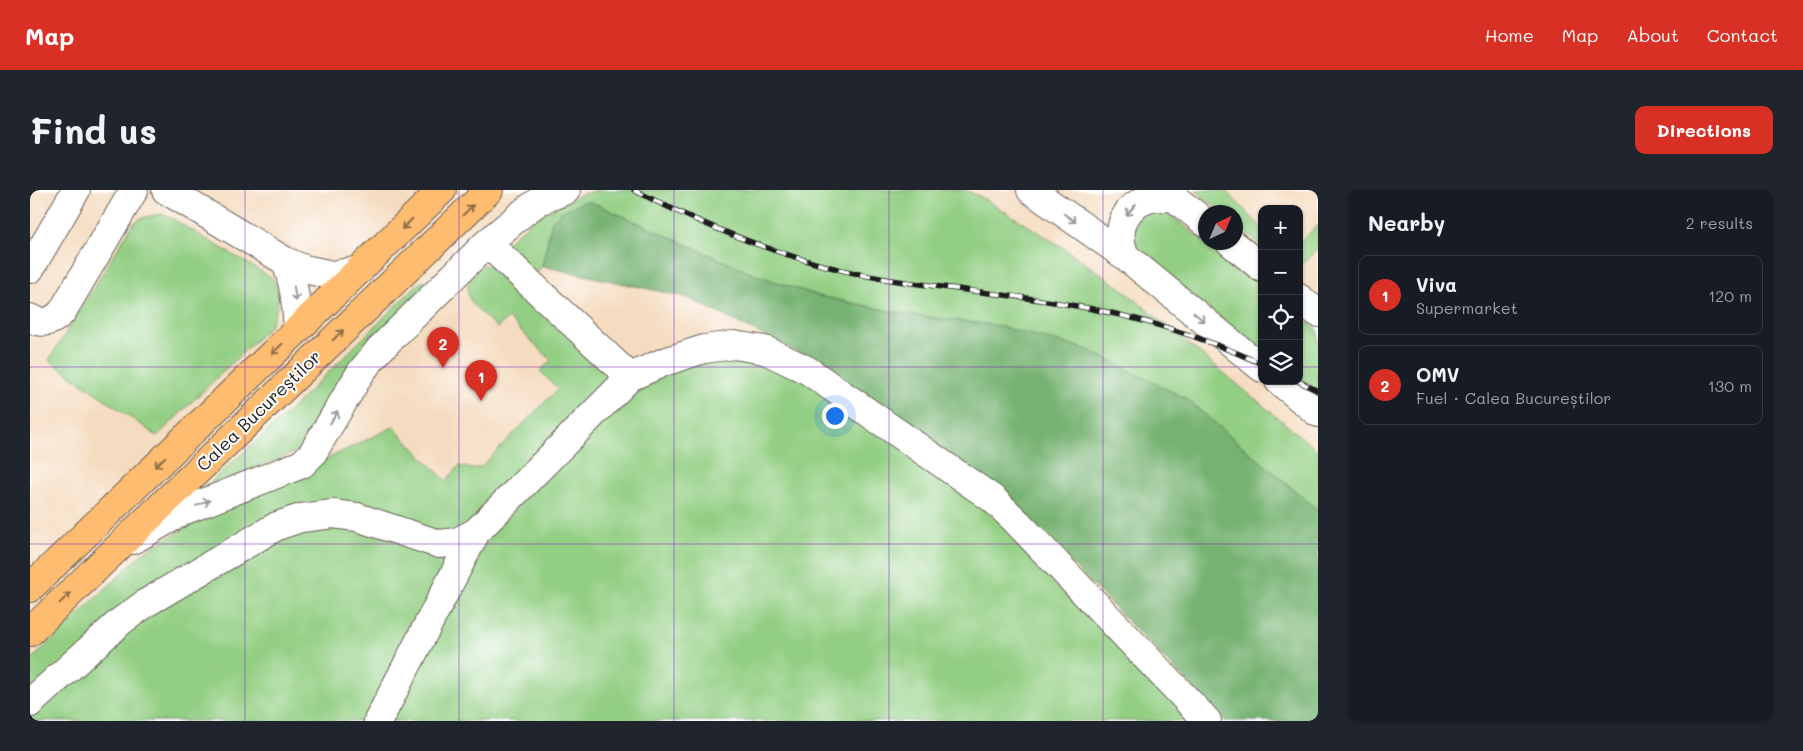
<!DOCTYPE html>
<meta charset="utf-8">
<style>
:root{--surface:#171b24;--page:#20242c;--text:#f1f3f6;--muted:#9ea1a6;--line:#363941;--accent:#d93025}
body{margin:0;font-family:Mali,sans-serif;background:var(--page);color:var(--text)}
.controls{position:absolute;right:15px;top:15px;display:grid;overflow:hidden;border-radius:10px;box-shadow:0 1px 4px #0004}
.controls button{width:45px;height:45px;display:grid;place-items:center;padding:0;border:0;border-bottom:1px solid var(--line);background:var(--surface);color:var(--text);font:25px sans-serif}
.compass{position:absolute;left:1168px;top:15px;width:45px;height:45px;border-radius:50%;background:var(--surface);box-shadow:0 1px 4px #0004;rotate:44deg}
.you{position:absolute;left:804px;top:225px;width:18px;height:18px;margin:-12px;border:4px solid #fff;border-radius:50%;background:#1a73e8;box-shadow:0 0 0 8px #1a73e833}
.badge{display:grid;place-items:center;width:32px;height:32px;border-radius:50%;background:var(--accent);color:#fff;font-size:16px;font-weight:700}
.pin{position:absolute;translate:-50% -41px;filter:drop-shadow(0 1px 2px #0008)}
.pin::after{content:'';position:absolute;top:26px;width:18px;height:15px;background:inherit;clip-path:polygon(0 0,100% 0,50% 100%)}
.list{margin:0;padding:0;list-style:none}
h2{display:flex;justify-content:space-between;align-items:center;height:65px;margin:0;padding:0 20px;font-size:21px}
h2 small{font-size:16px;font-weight:400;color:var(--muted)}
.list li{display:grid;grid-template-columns:32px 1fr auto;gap:15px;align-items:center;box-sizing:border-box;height:80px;margin:0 10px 10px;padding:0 10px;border:1px solid var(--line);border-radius:10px}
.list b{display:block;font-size:19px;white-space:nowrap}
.list p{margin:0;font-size:16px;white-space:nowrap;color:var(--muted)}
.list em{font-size:16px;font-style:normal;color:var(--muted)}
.icon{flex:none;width:28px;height:28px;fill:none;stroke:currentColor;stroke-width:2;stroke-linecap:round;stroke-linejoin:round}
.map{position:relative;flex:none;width:1288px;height:531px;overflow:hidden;border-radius:10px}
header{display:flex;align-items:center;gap:30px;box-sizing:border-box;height:70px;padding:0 25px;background:var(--accent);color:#fff}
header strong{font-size:24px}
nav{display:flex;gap:28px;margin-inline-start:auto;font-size:18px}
.intro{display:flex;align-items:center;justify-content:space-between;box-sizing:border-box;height:120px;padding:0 30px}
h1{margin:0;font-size:35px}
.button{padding:12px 22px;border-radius:10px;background:var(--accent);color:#fff;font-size:18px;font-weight:700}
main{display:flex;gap:30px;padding:0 30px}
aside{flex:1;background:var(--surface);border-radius:10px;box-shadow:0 1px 4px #0004}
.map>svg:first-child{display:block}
</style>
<header>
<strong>Map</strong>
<nav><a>Home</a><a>Map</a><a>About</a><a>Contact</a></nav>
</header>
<div class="intro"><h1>Find us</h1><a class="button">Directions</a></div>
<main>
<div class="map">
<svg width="1288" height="531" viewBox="0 0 1288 531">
<rect width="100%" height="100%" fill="#fff"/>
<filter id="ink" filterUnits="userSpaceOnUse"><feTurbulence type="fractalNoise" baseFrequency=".02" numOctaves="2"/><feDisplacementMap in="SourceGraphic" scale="10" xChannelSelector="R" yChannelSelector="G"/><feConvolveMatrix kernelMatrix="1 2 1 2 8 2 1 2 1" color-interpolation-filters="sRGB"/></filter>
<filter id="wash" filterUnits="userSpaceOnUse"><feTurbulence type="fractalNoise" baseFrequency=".0096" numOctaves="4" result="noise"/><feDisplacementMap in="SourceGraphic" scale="20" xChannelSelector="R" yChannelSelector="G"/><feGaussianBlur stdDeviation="1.12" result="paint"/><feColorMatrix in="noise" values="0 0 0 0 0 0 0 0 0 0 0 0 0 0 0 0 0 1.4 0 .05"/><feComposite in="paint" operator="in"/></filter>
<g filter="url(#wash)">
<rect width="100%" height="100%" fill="#f5dcc0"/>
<path fill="#93cf83" stroke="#587650" d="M 569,0 L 935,0 L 953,8 L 1029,55 L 1091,98 L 1288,261 L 1288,320 L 1155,208 L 874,124 L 789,106 L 723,84 L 561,12 L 531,22 L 522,31 L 512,76 L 503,88 L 470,58 L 507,27 L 550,5 Z
M 1165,0 L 1195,0 L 1232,38 L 1232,57 L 1206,34 L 1206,22 L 1192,22 Z
M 1122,17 L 1135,21 L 1232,96 L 1232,163 L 1103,55 L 1100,42 L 1111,23 Z
M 132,24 L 141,28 L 242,88 C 253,107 248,118 239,137 L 127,246 L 19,170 L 103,34 L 111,28 Z
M 1288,35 L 1288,58 L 1277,70 L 1269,75 L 1269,53 Z
M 453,75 L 474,80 L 587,193 L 424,348 L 267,323 L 0,507 L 0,471 L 114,362 L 160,335 L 363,237 L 416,291 L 429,276 L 443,279 L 451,277 L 528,199 L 510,181 L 521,170 L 478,128 L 467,138 C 444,115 422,104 453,75 Z
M 395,91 L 399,93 L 280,256 L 176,299 L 183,290 L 253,227 L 389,93 Z
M 1269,125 L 1288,140 L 1288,207 L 1269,191 Z
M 660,168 L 745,170 L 957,313 L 1167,531 L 355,531 L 444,363 L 589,207 Z
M 287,332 L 422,361 L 341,531 L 0,531 L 0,524 L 67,460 L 242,346 Z"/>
<path fill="#76b271" stroke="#496746" d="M 553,12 L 561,12 L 723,84 L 789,106 L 874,124 L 964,135 L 1056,159 L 1155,208 L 1288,320 L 1288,531 L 1195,531 L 986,317 L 775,166 L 656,107 L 512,76 L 522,31 L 531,22 Z"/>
</g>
<g filter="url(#ink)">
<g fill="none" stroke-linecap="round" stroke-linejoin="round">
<g stroke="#685f55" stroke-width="30">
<path id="minor" d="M 136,0 L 255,71 L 274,79 L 302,85 L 330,80
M 1001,0 L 1095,66 L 1232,178
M 1134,0 L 1176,33
M 1200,52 L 1232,78
M 457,53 L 600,187
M 1095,66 C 1080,28 1107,1 1145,8
M 255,71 C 265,93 266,115 268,139
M 0,79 L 46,0
M 1269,108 L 1288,123
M 0,128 C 12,135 23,132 32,122 L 104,0
M 1249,191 L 1288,223
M 103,350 L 153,321 L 272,274 L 282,264 L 331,182 L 349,160 L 457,53 L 494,22 L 509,11 L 536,0
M 0,513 L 90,432 L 116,413 L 247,336 L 271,328 L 303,324 L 327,327 L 409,354 L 427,352 L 446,342 L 600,187 L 634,172 L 674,159 L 704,155 L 735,160 L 777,180 L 963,309 L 987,332 L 1177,531
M 348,531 L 446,342"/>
</g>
<g stroke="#685f55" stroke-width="30">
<path id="highway" d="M 0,398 L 412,0
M 0,442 L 459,0"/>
</g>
<use href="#minor" stroke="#fff" stroke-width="28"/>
<use href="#highway" stroke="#febc70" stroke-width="28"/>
<g stroke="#1c1c1c" stroke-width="5.5">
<path id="rail" d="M 604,0 C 675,37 759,70 838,86 C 905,98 973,103 1041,115 C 1106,126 1171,146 1232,174
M 1268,191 L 1288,201"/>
</g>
<use href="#rail" stroke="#fff" stroke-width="4" stroke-dasharray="11" stroke-linecap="butt"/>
</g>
<defs><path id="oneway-shaft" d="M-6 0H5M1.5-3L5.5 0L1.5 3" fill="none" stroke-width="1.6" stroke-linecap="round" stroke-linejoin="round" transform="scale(1.25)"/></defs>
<g stroke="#8d6c46">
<use href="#oneway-shaft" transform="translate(438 20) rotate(-44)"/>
<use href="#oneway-shaft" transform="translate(377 34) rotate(136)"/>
<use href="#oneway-shaft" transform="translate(308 145) rotate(-44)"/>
<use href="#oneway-shaft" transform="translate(247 159) rotate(136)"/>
<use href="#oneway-shaft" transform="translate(130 272) rotate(136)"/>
<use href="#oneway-shaft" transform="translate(35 408) rotate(-44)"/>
</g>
<g stroke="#999">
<use href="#oneway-shaft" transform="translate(1101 20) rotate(131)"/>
<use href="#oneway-shaft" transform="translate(1040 28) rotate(35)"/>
<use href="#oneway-shaft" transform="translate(265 104) rotate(81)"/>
<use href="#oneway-shaft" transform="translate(1169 127) rotate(39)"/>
<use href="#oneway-shaft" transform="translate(304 227) rotate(-59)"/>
<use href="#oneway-shaft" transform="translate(173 313) rotate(-22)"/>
</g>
</g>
<path fill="none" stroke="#7b2cbf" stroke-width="1" stroke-opacity="0.55" d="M 215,0 L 215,531M 429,0 L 429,531M 644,0 L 644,531M 859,0 L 859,531M 1073,0 L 1073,531M 0,177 L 1232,177M 1269,177 L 1288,177M 0,354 L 1288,354"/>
<g text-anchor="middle" stroke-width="4" stroke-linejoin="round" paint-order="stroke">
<g font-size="18" fill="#1c1c1c" stroke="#fff">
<text transform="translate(229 221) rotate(-44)" y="6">Calea Bucureștilor</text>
</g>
</g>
</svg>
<div class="controls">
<button>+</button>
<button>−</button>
<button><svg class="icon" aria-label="locate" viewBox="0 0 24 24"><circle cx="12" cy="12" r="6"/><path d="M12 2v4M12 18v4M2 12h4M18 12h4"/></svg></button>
<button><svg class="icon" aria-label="layers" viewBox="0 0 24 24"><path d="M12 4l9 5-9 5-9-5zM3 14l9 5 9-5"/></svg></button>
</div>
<svg class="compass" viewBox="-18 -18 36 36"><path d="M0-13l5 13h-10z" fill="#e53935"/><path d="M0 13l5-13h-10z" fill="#9ea1a6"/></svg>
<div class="you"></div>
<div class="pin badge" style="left:451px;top:211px">1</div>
<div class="pin badge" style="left:413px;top:178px">2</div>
</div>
<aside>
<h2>Nearby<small>2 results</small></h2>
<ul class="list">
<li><span class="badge">1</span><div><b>Viva</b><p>Supermarket</p></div><em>120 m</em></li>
<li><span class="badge">2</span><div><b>OMV</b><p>Fuel · Calea Bucureștilor</p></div><em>130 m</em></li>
</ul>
</aside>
</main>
